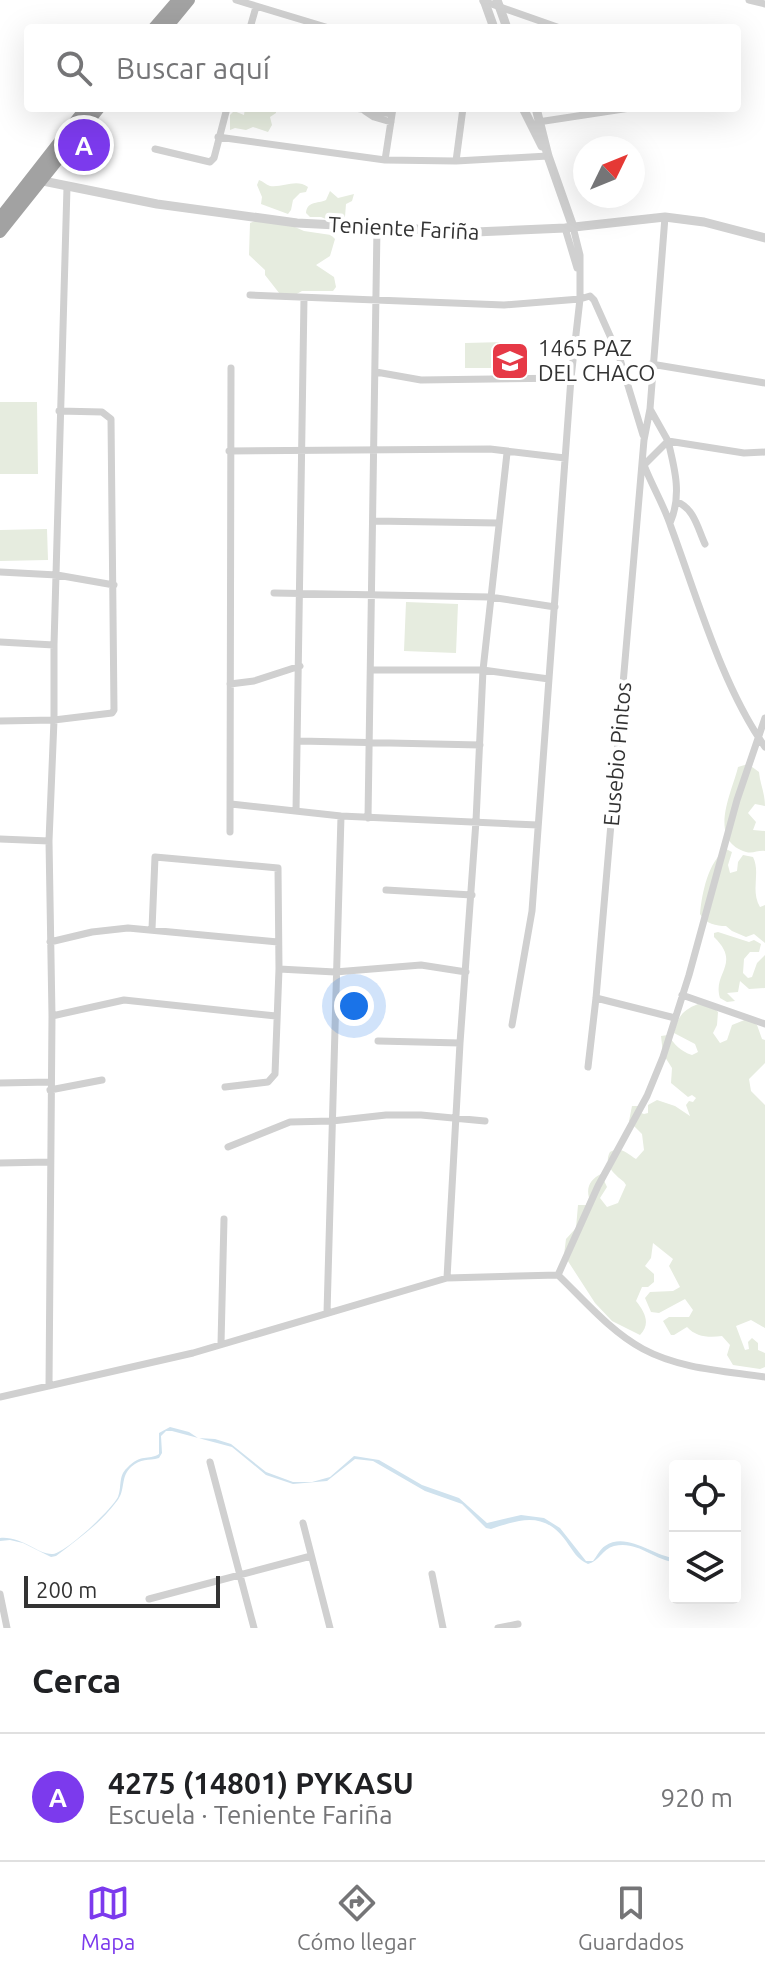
<!DOCTYPE html>
<html lang="es">
<meta charset="utf-8">
<style>
:root{--surface:#fff;--page:#f6f6f6;--text:#202124;--muted:#757577;--line:#e0e0e0;--accent:#7c3aed}
body{margin:0;font-family:Ubuntu,sans-serif;background:var(--page);color:var(--text)}
.controls{position:absolute;right:24px;bottom:24px;display:grid;overflow:hidden;border-radius:8px;box-shadow:0 8px 32px #0002}
.controls button{width:72px;height:72px;display:grid;place-items:center;padding:0;border:0;border-bottom:2px solid var(--line);background:var(--surface);color:var(--text);font:40px sans-serif}
.compass{position:absolute;left:573px;top:136px;width:72px;height:72px;border-radius:50%;background:var(--surface);box-shadow:0 8px 32px #0002;rotate:47deg}
.scale{position:absolute;left:24px;bottom:20px;width:196px;box-sizing:border-box;padding-left:8px;border:4px solid #333;border-top:0;font-size:22px;line-height:28px;white-space:nowrap;color:#333;-webkit-text-stroke:6px #fff;paint-order:stroke}
.you{position:absolute;left:354px;top:1006px;width:28px;height:28px;margin:-20px;border:6px solid #fff;border-radius:50%;background:#1a73e8;box-shadow:0 0 0 12px #1a73e833}
.badge{display:grid;place-items:center;width:52px;height:52px;border-radius:50%;background:var(--accent);color:#fff;font-size:26px;font-weight:700}
.pin{position:absolute;translate:-50% -50%;border:4px solid #fff;box-shadow:0 2px 8px #0006}
.list{margin:0;padding:0;list-style:none}
h2{display:flex;justify-content:space-between;align-items:center;height:104px;margin:0;padding:0 32px;font-size:34px}
h2 small{font-size:26px;font-weight:400;color:var(--muted)}
.list li{display:grid;grid-template-columns:52px 1fr auto;gap:24px;align-items:center;box-sizing:border-box;height:128px;padding:0 32px;border-top:2px solid var(--line)}
.list b{display:block;font-size:30px;white-space:nowrap}
.list p{margin:0;font-size:26px;white-space:nowrap;color:var(--muted)}
.list em{font-size:26px;font-style:normal;color:var(--muted)}
.icon{flex:none;width:44px;height:44px;fill:none;stroke:currentColor;stroke-width:2;stroke-linecap:round;stroke-linejoin:round}
.map{position:relative;flex:none;width:765px;height:1628px;overflow:hidden}
.search{position:absolute;background:var(--surface);box-shadow:0 8px 32px #0002;left:24px;right:24px;top:24px;height:88px;display:flex;align-items:center;gap:20px;box-sizing:border-box;padding:0 28px;border-radius:8px;color:var(--muted);font-size:30px}
.sheet{height:232px;background:var(--surface)}
nav{display:flex;justify-content:space-around;align-items:center;box-sizing:border-box;height:112px;border-top:2px solid var(--line);background:var(--surface);font-size:22px;color:var(--muted)}
nav a{display:grid;justify-items:center;gap:4px}
nav .on{color:var(--accent)}
.map>svg:first-child{display:block}
</style>
<div class="map">
<svg width="765" height="1628" viewBox="0 0 765 1628">
<rect width="100%" height="100%" fill="#fff"/>
<path fill="#e6ecdf" d="M 245,108 L 276,108 L 276,113 L 270,117 L 272,125 L 268,132 L 253,127 L 246,130 L 235,128 L 230,130 L 230,115 L 234,111 L 244,115 Z
M 259,180 C 263,181 266,185 270,186 C 283,188 296,178 308,187 L 306,192 L 300,193 L 293,200 L 291,210 L 288,214 L 261,204 L 262,197 L 257,185 Z
M 330,191 L 338,198 L 354,194 L 352,201 L 346,204 L 345,217 L 336,223 L 321,217 L 310,217 L 306,213 C 307,201 317,204 326,200 Z
M 255,221 L 288,224 L 304,231 L 331,235 L 335,239 L 330,256 L 316,265 L 334,277 L 336,287 L 333,291 L 302,291 L 293,296 L 283,298 L 265,275 L 265,270 L 249,255 L 250,223 Z
M 504,342 L 504,368 L 465,368 L 465,343 Z
M 0,402 L 37,402 L 38,474 L 0,474 Z
M 47,529 L 48,560 L 0,561 L 0,530 Z
M 406,602 L 458,604 L 456,653 L 404,651 Z
M 748,764 L 759,772 C 760,784 765,793 765,806 L 755,804 L 748,813 L 756,822 L 753,830 L 765,831 L 765,851 C 758,850 753,854 746,852 C 706,840 733,790 738,767 Z
M 726,849 L 732,852 L 728,865 L 730,873 L 737,871 L 738,862 L 743,855 L 753,857 C 761,873 750,890 760,907 L 765,905 L 765,943 L 754,934 L 746,937 L 732,931 L 726,926 C 716,926 706,924 700,914 C 702,893 708,862 726,849 Z
M 718,932 L 749,942 L 754,940 L 761,944 L 759,952 L 750,952 L 744,959 L 743,973 L 748,978 L 752,977 L 757,963 L 765,955 L 765,988 L 749,989 L 740,981 L 738,992 L 727,993 L 735,1001 L 727,1002 L 720,998 C 712,973 742,964 714,937 L 714,933 Z
M 698,1004 L 711,1005 L 718,1012 L 717,1025 L 713,1033 L 720,1043 L 727,1040 L 732,1025 L 747,1019 L 757,1025 L 762,1039 L 765,1040 L 765,1063 L 749,1079 L 751,1091 L 765,1105 L 765,1328 L 751,1320 L 736,1326 L 745,1350 L 749,1349 L 748,1342 L 752,1338 L 758,1343 L 758,1350 L 765,1353 L 765,1367 L 760,1369 L 733,1365 L 727,1355 L 730,1345 L 722,1336 C 709,1338 696,1337 687,1327 L 674,1335 L 671,1335 L 663,1321 L 669,1317 L 689,1317 L 693,1310 L 685,1299 L 659,1313 L 651,1312 L 645,1298 L 650,1292 L 673,1291 L 680,1287 L 669,1266 L 673,1259 L 653,1243 L 651,1258 L 645,1266 L 654,1274 L 654,1282 L 648,1287 L 642,1287 L 636,1301 C 645,1312 651,1324 640,1335 L 612,1321 L 595,1303 L 564,1255 L 566,1239 L 576,1228 L 578,1205 L 586,1205 L 589,1198 C 586,1186 591,1179 601,1174 L 607,1187 L 600,1198 L 607,1207 L 618,1203 L 626,1185 L 624,1182 C 614,1174 603,1165 610,1152 C 620,1146 627,1153 636,1159 L 644,1150 L 642,1134 L 629,1121 L 632,1106 L 638,1106 L 641,1113 L 644,1114 L 648,1113 L 648,1105 L 657,1100 L 675,1106 L 690,1116 L 686,1105 L 689,1101 L 693,1102 L 696,1098 L 692,1095 L 688,1097 L 671,1083 L 672,1068 L 663,1054 L 661,1036 L 668,1035 C 675,1045 680,1051 692,1055 L 698,1052 L 695,1044 L 674,1033 C 678,1016 683,1010 698,1004 Z"/>
<path fill="#cfe2ee" d="M 170,1427 L 189,1432 L 198,1438 L 215,1439 L 231,1444 L 266,1472 L 293,1482 L 312,1482 L 330,1477 L 354,1456 L 379,1460 L 422,1485 L 459,1498 L 487,1523 L 521,1515 L 544,1518 L 560,1528 L 586,1561 L 593,1561 C 597,1556 600,1549 605,1546 C 627,1531 654,1557 675,1558 L 675,1562 C 654,1560 637,1540 614,1546 C 602,1549 600,1561 588,1564 C 577,1559 573,1551 566,1541 C 544,1511 521,1519 491,1529 L 486,1528 L 462,1504 L 425,1491 L 373,1461 L 355,1459 L 327,1481 L 293,1484 L 266,1475 L 232,1447 L 172,1431 L 166,1431 L 161,1436 L 162,1453 L 159,1458 C 148,1461 141,1458 131,1467 C 120,1477 126,1490 117,1501 C 100,1524 78,1539 56,1556 L 51,1557 L 23,1543 L 10,1540 L 0,1541 L 0,1538 C 22,1536 38,1555 53,1554 C 67,1552 112,1509 118,1497 C 122,1487 118,1476 127,1468 C 141,1453 148,1461 159,1454 L 159,1433 Z"/>
<g fill="none" stroke-linecap="round" stroke-linejoin="round">
<path stroke="#d0d0d0" stroke-width="7" d="M 236,0 L 329,28
M 749,0 L 765,4
M 483,1 L 560,28
M 250,28 L 256,7
M 355,108 L 392,114
M 393,108 L 385,160 L 456,161 L 548,156
M 365,111 L 374,117 L 391,122
M 538,122 L 630,108
M 218,137 L 385,160
M 155,149 L 210,162 L 214,158 L 227,108
M 456,161 L 463,108
M 573,227 L 580,255 L 580,299 L 590,296 L 594,300 L 619,356 L 643,435
M 565,228 L 577,268
M 250,295 L 504,305 L 580,299 L 571,378 L 532,911 L 512,1025
M 651,364 L 765,383
M 376,372 L 421,380 L 571,378
M 650,409 L 665,217
M 229,451 L 490,449 L 565,458
M 644,465 C 652,486 664,505 671,527 C 697,597 722,686 765,747
M 642,467 L 668,441 C 675,469 682,496 670,523
M 677,502 C 694,508 698,529 705,544
M 373,521 L 498,523
M 0,572 L 57,575 L 114,585
M 274,593 L 490,597 L 555,607
M 0,642 L 54,645 L 54,720 L 49,841 L 52,1016 L 49,1386
M 54,645 L 67,187
M 372,670 L 483,670 L 549,679
M 230,684 L 254,681 L 300,666
M 0,721 L 54,720 L 112,713 L 114,710 L 111,419 L 102,412 L 59,411
M 299,741 L 480,745
M 231,804 L 341,816 L 538,825
M 296,811 L 304,298
M 368,818 L 377,227
M 230,832 L 231,368
M 0,839 L 49,841
M 386,890 L 472,895
M 152,929 L 155,857 L 278,868 L 279,969 L 275,1074 L 268,1082 L 225,1087
M 50,942 L 92,932 L 128,928 L 278,942
M 279,969 L 335,972 L 421,965 L 466,972
M 682,995 L 765,1024
M 596,998 L 675,1018
M 52,1016 L 124,1000 L 276,1016
M 378,1041 L 460,1043
M 588,1067 L 596,998 L 644,440 L 650,409 L 668,441 L 744,453 L 765,452
M 0,1083 L 50,1082
M 50,1090 L 102,1080
M 228,1147 L 290,1122 L 332,1121 L 386,1115 L 421,1115 L 485,1121
M 0,1163 L 49,1162
M 558,1275 L 598,1186 L 647,1096 L 663,1057 L 689,975 L 737,800 L 765,718
M 447,1278 L 460,1043 L 476,821 L 483,670 L 507,453
M 327,1313 L 341,816
M 221,1344 L 224,1219
M 0,1397 L 193,1353 L 447,1278 L 558,1275 C 584,1300 611,1332 643,1349 C 680,1369 725,1371 765,1377
M 210,1462 L 254,1628
M 303,1523 L 330,1628
M 432,1574 L 443,1628
M 0,1594 L 7,1628
M 149,1599 L 311,1556
M 498,1628 L 518,1624"/>
<path stroke="#d0d0d0" stroke-width="9" d="M 484,0 L 494,28
M 497,0 L 507,28
M 523,108 L 542,146
M 536,108 L 548,156 L 573,227
M 43,181 L 157,204 L 297,223 L 475,232 L 565,228 L 665,217 L 704,222 L 765,238"/>
<path stroke="#a2a2a2" stroke-width="12" d="M 154,28 L 178,0
M 166,28 L 189,0
M 0,218 L 86,108
M 0,232 L 99,108"/>
</g>
<defs>
<g id="school-square" transform="scale(2)"><rect x="-9" y="-9" width="18" height="18" rx="4" fill="#e63946" stroke="#fff"/><path d="M0-5L7-2L0 1L-7-2ZM-4 1L0 2.5L4 1V4Q0 6-4 4Z" fill="#fff"/></g>
</defs>
<g fill-rule="evenodd">
<use href="#school-square" x="510" y="361"/>
</g>
<g text-anchor="middle" stroke-width="8" stroke-linejoin="round" paint-order="stroke">
<g font-size="22" fill="#333" stroke="#fff">
<text transform="translate(404 228) rotate(3)" y="8">Teniente Fariña</text>
<text transform="translate(617 754) rotate(-85)" y="8">Eusebio Pintos</text>
</g>
<g font-size="22" fill="#333" stroke="#fff" text-anchor="start">
<text x="538" y="356">1465 PAZ<tspan x="538" dy="25">DEL CHACO</tspan></text>
</g>
</g>
</svg>
<div class="controls">
<button><svg class="icon" aria-label="locate" viewBox="0 0 24 24"><circle cx="12" cy="12" r="6"/><path d="M12 2v4M12 18v4M2 12h4M18 12h4"/></svg></button>
<button><svg class="icon" aria-label="layers" viewBox="0 0 24 24"><path d="M12 4l9 5-9 5-9-5zM3 14l9 5 9-5"/></svg></button>
</div>
<svg class="compass" viewBox="-18 -18 36 36"><path d="M0-13l5 13h-10z" fill="#e53935"/><path d="M0 13l5-13h-10z" fill="#757577"/></svg>
<div class="scale">200 m</div>
<div class="you"></div>
<div class="pin badge" style="left:84px;top:145px">A</div>
<div class="search"><svg class="icon" aria-label="search" viewBox="0 0 24 24"><circle cx="10" cy="10" r="6"/><path d="M15 15l6 6"/></svg>Buscar aquí</div>
</div>
<section class="sheet">
<h2>Cerca<small></small></h2>
<ul class="list">
<li><span class="badge">A</span><div><b>4275 (14801) PYKASU</b><p>Escuela · Teniente Fariña</p></div><em>920 m</em></li>
</ul>
</section>
<nav>
<a class="on"><svg class="icon" aria-label="map" viewBox="0 0 24 24"><path d="M3 6l6-2 6 2 6-2v14l-6 2-6-2-6 2zM9 4v14M15 6v14"/></svg>Mapa</a>
<a><svg class="icon" aria-label="directions" viewBox="0 0 24 24"><path d="M12 3l9 9-9 9-9-9zM9 14v-3h6M13 9l2 2-2 2"/></svg>Cómo llegar</a>
<a><svg class="icon" aria-label="saved" viewBox="0 0 24 24"><path d="M7 4h10v16l-5-4-5 4z"/></svg>Guardados</a>
</nav>
